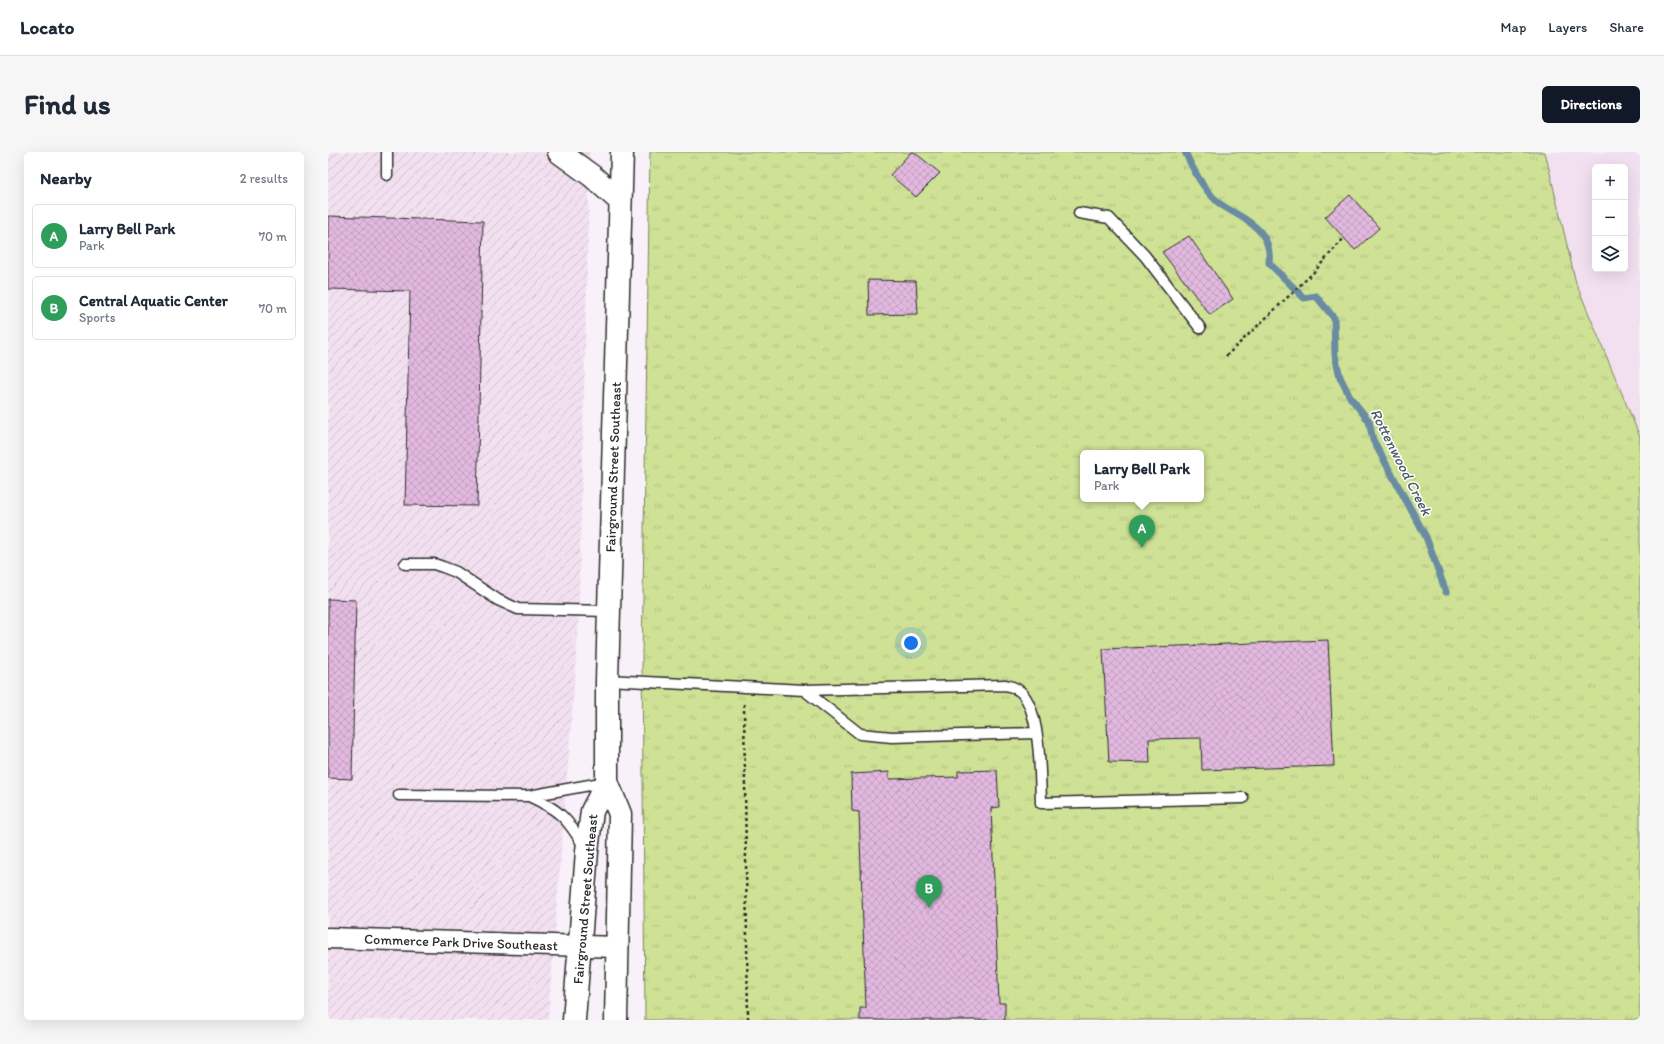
<!DOCTYPE html>
<meta charset="utf-8">
<style>
:root{--surface:#fff;--page:#f6f6f7;--text:#1f2937;--muted:#747a83;--line:#e0e1e3;--accent:#111827}
body{margin:0;font-family:Itim,sans-serif;background:var(--page);color:var(--text)}
.controls{position:absolute;right:12px;top:12px;display:grid;overflow:hidden;border-radius:6px;box-shadow:0 4px 16px #0002}
.controls button{width:36px;height:36px;display:grid;place-items:center;padding:0;border:0;border-bottom:1px solid var(--line);background:var(--surface);color:var(--text);font:20px sans-serif}
.you{position:absolute;left:583px;top:491px;width:14px;height:14px;margin:-10px;border:3px solid #fff;border-radius:50%;background:#1a73e8;box-shadow:0 0 0 6px #1a73e833}
.badge{display:grid;place-items:center;width:26px;height:26px;border-radius:50%;background:var(--accent);color:#fff;font-size:13px;font-weight:700}
.pin{position:absolute;translate:-50% -33px;filter:drop-shadow(0 1px 2px #0008)}
.pin::after{content:'';position:absolute;top:21px;width:14px;height:12px;background:inherit;clip-path:polygon(0 0,100% 0,50% 100%)}
.popup{position:absolute;left:752px;top:298px;width:124px;height:52px;box-sizing:border-box;display:grid;place-content:center;border-radius:6px;background:var(--surface);filter:drop-shadow(0 1px 3px #0005);font-size:13px;white-space:nowrap;color:var(--muted)}
.popup b{font-size:15px;color:var(--text)}
.popup::after{content:'';position:absolute;left:50%;top:100%;margin-left:-8px;border:8px solid transparent;border-top-color:var(--surface)}
.list{margin:0;padding:0;list-style:none}
h2{display:flex;justify-content:space-between;align-items:center;height:52px;margin:0;padding:0 16px;font-size:17px}
h2 small{font-size:13px;font-weight:400;color:var(--muted)}
.list li{display:grid;grid-template-columns:26px 1fr auto;gap:12px;align-items:center;box-sizing:border-box;height:64px;margin:0 8px 8px;padding:0 8px;border:1px solid var(--line);border-radius:6px}
.list b{display:block;font-size:15px;white-space:nowrap}
.list p{margin:0;font-size:13px;white-space:nowrap;color:var(--muted)}
.list em{font-size:13px;font-style:normal;color:var(--muted)}
.icon{flex:none;width:22px;height:22px;fill:none;stroke:currentColor;stroke-width:2;stroke-linecap:round;stroke-linejoin:round}
.map{position:relative;flex:none;width:1312px;height:868px;overflow:hidden;border-radius:6px}
header{display:flex;align-items:center;gap:24px;box-sizing:border-box;height:56px;padding:0 20px;background:var(--surface);border-bottom:1px solid var(--line)}
header strong{font-size:19px}
nav{display:flex;gap:22px;margin-inline-start:auto;font-size:14px}
.intro{display:flex;align-items:center;justify-content:space-between;box-sizing:border-box;height:96px;padding:0 24px}
h1{margin:0;font-size:28px}
.button{padding:10px 18px;border-radius:6px;background:var(--accent);color:#fff;font-size:14px;font-weight:700}
main{display:flex;gap:24px;padding:0 24px}
aside{flex:1;background:var(--surface);border-radius:6px;box-shadow:0 4px 16px #0002}
.map>svg:first-child{display:block}
</style>
<header>
<strong>Locato</strong>
<nav><a>Map</a><a>Layers</a><a>Share</a></nav>
</header>
<div class="intro"><h1>Find us</h1><a class="button">Directions</a></div>
<main>
<aside>
<h2>Nearby<small>2 results</small></h2>
<ul class="list">
<li><span class="badge" style="background:#2e9e5b">A</span><div><b>Larry Bell Park</b><p>Park</p></div><em>70 m</em></li>
<li><span class="badge" style="background:#2e9e5b">B</span><div><b>Central Aquatic Center</b><p>Sports</p></div><em>70 m</em></li>
</ul>
</aside>
<div class="map">
<svg width="1312" height="868" viewBox="0 0 1312 868">
<defs>
<pattern id="industrial-furrows" width="10" height="10" patternUnits="userSpaceOnUse"><rect width="10" height="10" fill="#f2e0f1"/><path d="M-1 1l2-2M0 10L10 0M9 11l2-2" fill="none" stroke="#d0c0cf"/></pattern>
<pattern id="park-tufts" width="24" height="20" patternUnits="userSpaceOnUse"><rect width="24" height="20" fill="#cee195"/><path d="M3 7l-1-3M5 7V3M7 7l1-3M15 17l-1-3M17 17v-4M19 17l1-3" fill="none" stroke="#b1c181"/></pattern>
<pattern id="building-cross-hatch" width="8" height="8" patternUnits="userSpaceOnUse"><rect width="8" height="8" fill="#e2b8df"/><path d="M0 0l8 8M0 8l8-8" fill="none" stroke="#c29ec0"/></pattern>
</defs>
<rect width="100%" height="100%" fill="#f9f1f9"/>
<filter id="ink" filterUnits="userSpaceOnUse"><feTurbulence type="fractalNoise" baseFrequency=".025" numOctaves="2"/><feDisplacementMap in="SourceGraphic" scale="8" xChannelSelector="R" yChannelSelector="G"/><feConvolveMatrix kernelMatrix="1 2 1 2 8 2 1 2 1" color-interpolation-filters="sRGB"/></filter>
<g filter="url(#ink)">
<path fill="#f2e0f1" fill-rule="evenodd" d="M 1217,0 L 1312,0 L 1312,285 L 1248,131 ZM 1267,15 L 1297,15 L 1297,117 L 1267,117 Z"/>
<path fill="url(#industrial-furrows)" d="M 0,0 L 262,0 L 250,484 L 220,868 L 0,868 Z"/>
<path fill="url(#park-tufts)" stroke="#7c8660" fill-rule="evenodd" d="M 322,0 L 1217,0 L 1248,131 L 1312,285 L 1312,868 L 317,868 L 314,508 ZM 755,301 L 873,301 L 873,347 L 755,347 Z"/>
<g fill="none" stroke-linecap="round" stroke-linejoin="round">
<path stroke="#698ca2" stroke-width="7" d="M 857,0 C 866,19 875,37 891,51 C 896,55 902,58 907,61 C 928,73 944,85 941,111 L 976,146 L 988,144 L 1006,166 L 1007,203 L 1012,225 L 1022,245 L 1041,269 L 1045,288 L 1098,385 L 1118,440"/>
</g>
<path fill="url(#building-cross-hatch)" stroke="#2b2b2b" d="M 583,0 L 586,0 L 612,21 L 588,45 L 562,23 Z
M 1022,43 L 1051,76 L 1027,98 L 997,65 Z
M 0,64 L 155,69 L 149,354 L 77,353 L 82,139 L 0,137 Z
M 861,84 L 905,147 L 882,163 L 834,100 Z
M 540,128 L 588,129 L 590,162 L 541,163 Z
M 0,447 L 28,448 L 24,627 L 0,626 Z
M 1000,488 L 1006,614 L 874,618 L 873,586 L 821,587 L 822,611 L 781,610 L 775,497 Z
M 669,618 L 671,655 L 663,656 L 671,851 L 677,851 L 677,868 L 532,868 L 532,856 L 538,856 L 531,660 L 524,659 L 523,622 L 561,620 L 561,627 L 630,625 L 630,619 Z"/>
<g fill="none" stroke-linecap="round" stroke-linejoin="round">
<g stroke="#2b2b2b" stroke-width="13">
<path id="lane" d="M 59,23 L 59,0
M 751,61 L 781,66 L 817,104 L 872,176
M 77,412 L 106,412 L 115,415 L 128,420 L 170,448 L 190,457 L 281,459
M 279,528 L 476,538 L 677,533 C 683,534 688,536 693,540 C 713,560 712,624 713,651 L 915,646
M 476,538 L 532,582 L 564,585 L 708,581
M 71,643 L 201,644 L 278,630
M 201,644 C 232,658 240,667 257,696"/>
</g>
<g stroke="#2b2b2b" stroke-width="23">
<path id="street" d="M 0,786 L 290,795"/>
</g>
<g stroke="#2b2b2b" stroke-width="25">
<path id="secondary" d="M 231,0 L 264,24 L 292,49
M 246,868 L 259,699 L 264,659 L 279,630
M 288,868 L 292,662 L 279,630 L 279,528 L 294,0"/>
</g>
<path stroke="#2b2b2b" stroke-width="2.5" stroke-dasharray="3 3" stroke-linecap="butt" d="M 898,204 L 985,121 L 1016,86
M 416,552 L 420,868"/>
<use href="#lane" stroke="#fff" stroke-width="10"/>
<use href="#street" stroke="#fff" stroke-width="20"/>
<use href="#secondary" stroke="#fff" stroke-width="22"/>
</g>
</g>
<g text-anchor="middle" stroke-width="3" stroke-linejoin="round" paint-order="stroke">
<g font-size="14" fill="#2b2b2b" stroke="#fff">
<text transform="translate(285 315) rotate(-88)" y="5">Fairground Street Southeast</text>
<text transform="translate(257 747) rotate(-85)" y="5">Fairground Street Southeast</text>
<text transform="translate(133 790) rotate(2)" y="5">Commerce Park Drive Southeast</text>
</g>
<g font-size="15" font-style="italic" fill="#4a5c67" stroke="#fff">
<text transform="translate(1073 310) rotate(63)" y="5">Rottenwood Creek</text>
</g>
</g>
</svg>
<div class="controls">
<button>+</button>
<button>−</button>
<button><svg class="icon" aria-label="layers" viewBox="0 0 24 24"><path d="M12 4l9 5-9 5-9-5zM3 14l9 5 9-5"/></svg></button>
</div>
<div class="you"></div>
<div class="pin badge" style="left:814px;top:396px;background:#2e9e5b">A</div>
<div class="popup"><b>Larry Bell Park</b>Park</div>
<div class="pin badge" style="left:601px;top:756px;background:#2e9e5b">B</div>
</div>
</main>
